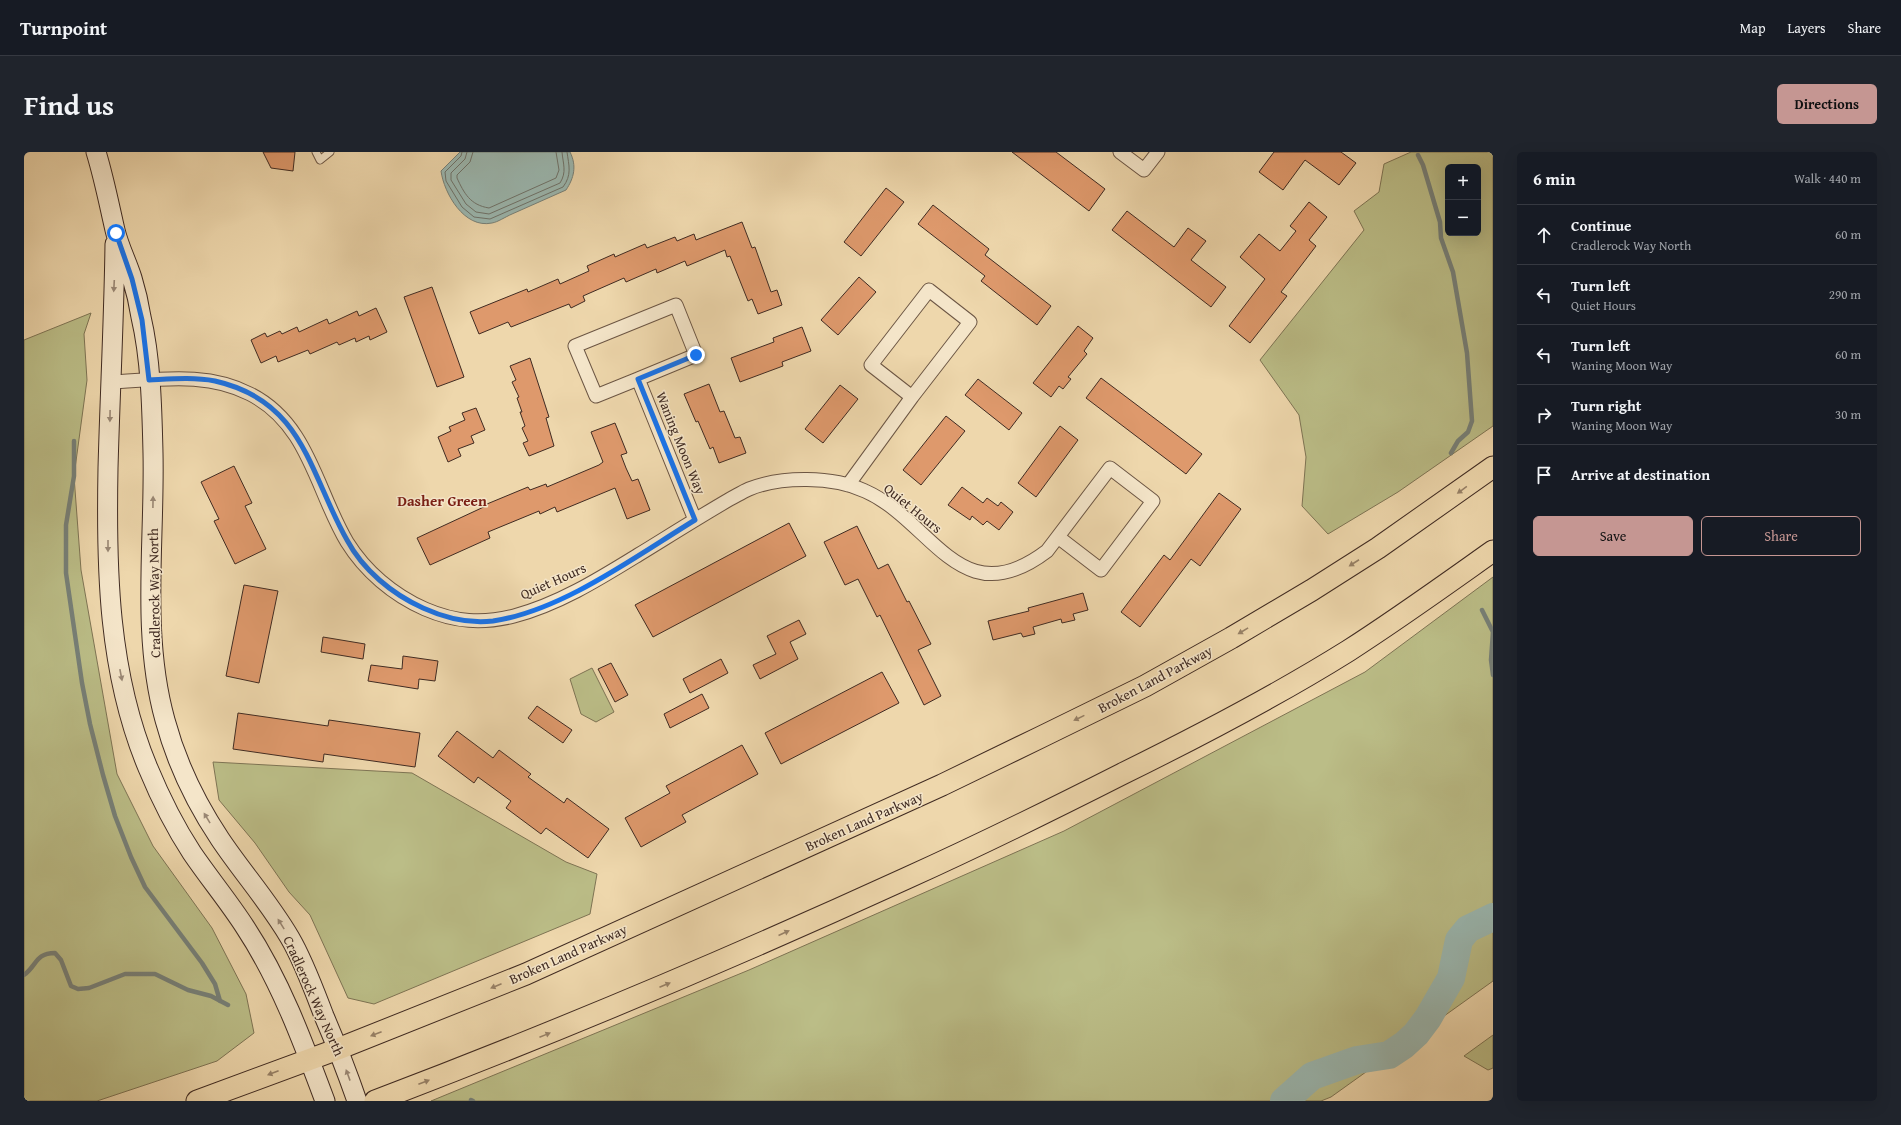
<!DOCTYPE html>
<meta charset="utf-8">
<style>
:root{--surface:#171b24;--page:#20242c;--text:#f1f3f6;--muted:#9ea1a6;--line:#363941;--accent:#c59692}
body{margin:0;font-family:"Gentium Book Plus",serif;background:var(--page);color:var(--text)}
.controls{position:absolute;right:12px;top:12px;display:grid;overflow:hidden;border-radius:6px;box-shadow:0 4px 16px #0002}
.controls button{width:36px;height:36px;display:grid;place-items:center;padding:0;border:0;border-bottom:1px solid var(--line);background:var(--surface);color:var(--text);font:20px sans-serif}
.stop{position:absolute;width:12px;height:12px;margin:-9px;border:3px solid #1a73e8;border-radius:50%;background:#fff}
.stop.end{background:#1a73e8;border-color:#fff;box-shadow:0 1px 4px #0008}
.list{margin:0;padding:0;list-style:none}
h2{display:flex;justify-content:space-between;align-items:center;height:52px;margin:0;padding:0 16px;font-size:17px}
h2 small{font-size:13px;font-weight:400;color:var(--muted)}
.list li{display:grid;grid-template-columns:26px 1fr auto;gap:12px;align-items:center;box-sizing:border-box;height:60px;padding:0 16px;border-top:1px solid var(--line)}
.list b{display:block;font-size:15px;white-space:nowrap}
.list p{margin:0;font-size:13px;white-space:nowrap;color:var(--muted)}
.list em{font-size:13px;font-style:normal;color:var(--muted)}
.actions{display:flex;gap:8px;padding:12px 16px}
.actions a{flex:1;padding:9px 0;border:1px solid var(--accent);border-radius:6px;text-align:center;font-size:14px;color:var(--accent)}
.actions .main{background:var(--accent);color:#111}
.icon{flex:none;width:22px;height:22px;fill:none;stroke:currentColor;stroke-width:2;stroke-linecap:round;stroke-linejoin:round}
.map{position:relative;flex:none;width:1469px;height:949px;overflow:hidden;border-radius:6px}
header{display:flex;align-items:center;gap:24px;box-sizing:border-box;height:56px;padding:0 20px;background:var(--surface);border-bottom:1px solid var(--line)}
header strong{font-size:19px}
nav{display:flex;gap:22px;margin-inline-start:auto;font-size:14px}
.intro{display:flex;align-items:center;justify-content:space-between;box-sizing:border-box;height:96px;padding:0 24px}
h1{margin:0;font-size:28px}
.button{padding:10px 18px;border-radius:6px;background:var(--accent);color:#111;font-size:14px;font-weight:700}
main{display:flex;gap:24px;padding:0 24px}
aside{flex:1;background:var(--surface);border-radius:6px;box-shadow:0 4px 16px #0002}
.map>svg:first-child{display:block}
</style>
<header>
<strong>Turnpoint</strong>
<nav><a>Map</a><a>Layers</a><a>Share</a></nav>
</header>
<div class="intro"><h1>Find us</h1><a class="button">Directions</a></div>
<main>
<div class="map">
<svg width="1469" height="949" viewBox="0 0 1469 949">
<rect width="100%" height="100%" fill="#eed7ac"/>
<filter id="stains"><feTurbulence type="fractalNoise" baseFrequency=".005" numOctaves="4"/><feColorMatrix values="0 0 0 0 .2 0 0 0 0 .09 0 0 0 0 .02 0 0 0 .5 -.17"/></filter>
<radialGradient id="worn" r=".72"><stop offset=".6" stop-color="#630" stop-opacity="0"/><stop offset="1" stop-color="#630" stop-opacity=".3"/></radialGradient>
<path fill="#bbbd87" stroke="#7e7454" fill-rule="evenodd" d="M 1387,0 L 1469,0 L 1469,274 L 1374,340 L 1304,382 L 1278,354 L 1282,305 L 1275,263 L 1236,208 L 1340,78 L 1330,59 L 1355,40 L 1360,12 ZM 1424,15 L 1454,15 L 1454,81 L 1424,81 Z
M 67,161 L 60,182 L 63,228 L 50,324 L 57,418 L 93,622 L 129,694 L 188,776 L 222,842 L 230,881 L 193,909 L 73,949 L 0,949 L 0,188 Z
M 1469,425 L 1469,829 L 1307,945 L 1297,949 L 407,949 L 725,818 L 1040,679 L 1341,520 Z
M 568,516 L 590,560 L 572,570 L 557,562 L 546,527 Z
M 189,610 L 388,621 L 542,710 L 573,722 L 566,762 L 350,852 L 324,846 L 286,763 L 265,740 L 231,691 L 195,648 Z
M 1469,883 L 1469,916 L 1464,918 L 1440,904 Z"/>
<path fill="#9bb8b1" stroke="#778078" d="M 436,0 L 546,0 C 553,14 550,26 542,38 C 524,46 506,54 488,62 C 481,65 474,70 468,71 C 440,77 420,41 417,19 Z"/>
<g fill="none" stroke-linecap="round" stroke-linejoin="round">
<path stroke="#6e726a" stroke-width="1" d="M 438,0 L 437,4 L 421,20 L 422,29 L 438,55 L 450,65 L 466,67 L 539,35 C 548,23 545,14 543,0
M 443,0 L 441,7 L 427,21 L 427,28 L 442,52 L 452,60 L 465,62 L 536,31 C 543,20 539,12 538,0
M 449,0 L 446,10 L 433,23 L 433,26 C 440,41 446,53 465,56 L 532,26 L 535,18 L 532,0"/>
<path stroke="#778078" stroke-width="4.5" d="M 1394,3 L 1399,13 L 1416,70 L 1417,86 L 1429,120 L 1443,201 L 1448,269 L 1444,280 L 1434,289 L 1427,301
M 50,289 L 50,324 L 42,373 L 42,421 L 58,531 L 66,572 L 79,623 L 91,664 L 107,705 L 121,735 L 178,811 L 191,832 L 196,849
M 1458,458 L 1469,480 L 1467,508 L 1469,523
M 0,823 C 13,814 11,801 31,801 L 37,808 L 47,834 L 54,837 L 65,836 L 101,822 L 131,822 L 164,838 L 187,844 L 204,853
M 447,948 L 449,949"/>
<path stroke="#9bb8b1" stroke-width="28" d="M 1260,949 L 1288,924 L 1333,908 L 1365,903 L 1380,893 L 1392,882 L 1404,866 L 1427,826 L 1435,788 L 1444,777 L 1469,765"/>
</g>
<path fill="#de996c" stroke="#402b22" d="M 239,0 L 271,0 L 269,19 L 247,16 Z
M 988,0 L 1032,0 L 1081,37 L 1065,59 Z
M 1250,0 L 1317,0 L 1332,11 L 1315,33 L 1281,8 L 1259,38 L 1235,20 Z
M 862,36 L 880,50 L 837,104 L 820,90 Z
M 1285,50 L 1303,65 L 1285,88 L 1292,94 L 1257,140 L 1263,144 L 1226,191 L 1205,174 L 1241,127 L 1216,105 L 1235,82 L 1256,99 L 1272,79 L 1266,74 Z
M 909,53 L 965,97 L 961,103 L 1027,154 L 1013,173 L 957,129 L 961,124 L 894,72 Z
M 1103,59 L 1150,95 L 1164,76 L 1182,89 L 1167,108 L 1202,135 L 1187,155 L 1088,78 Z
M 718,70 L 728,96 L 731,95 L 747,140 L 753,138 L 758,153 L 734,162 L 728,147 L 724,149 L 706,104 L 703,105 L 701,98 L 663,114 L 661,109 L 633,121 L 632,117 L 602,130 L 600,126 L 559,144 L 561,149 L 547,156 L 545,152 L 487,175 L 484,170 L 455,182 L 446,160 L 503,137 L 504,140 L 534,127 L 536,132 L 565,119 L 563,114 L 590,102 L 591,105 L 621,92 L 623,96 L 651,85 L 653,89 L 670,82 L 672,88 Z
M 835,125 L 852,140 L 814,183 L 797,168 Z
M 408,135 L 440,225 L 413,235 L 380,145 Z
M 352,156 L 363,180 L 346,188 L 345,184 L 332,190 L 331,186 L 315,193 L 313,190 L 286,202 L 284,198 L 254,210 L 252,204 L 237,211 L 227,188 L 241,181 L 243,185 L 256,179 L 258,182 L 273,175 L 275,180 L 303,167 L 305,172 L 333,159 L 335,164 Z
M 1054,174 L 1069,186 L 1060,199 L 1063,202 L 1044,225 L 1047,227 L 1039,237 L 1035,234 L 1027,245 L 1009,231 Z
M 778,175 L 787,199 L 758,210 L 759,214 L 716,230 L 707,206 L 750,190 L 749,186 Z
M 506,206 L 525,265 L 522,266 L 530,294 L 505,304 L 499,291 L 504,289 L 498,276 L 501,274 L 496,260 L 498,260 L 493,246 L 495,245 L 488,230 L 492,228 L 486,214 Z
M 1077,226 L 1178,302 L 1162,322 L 1062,246 Z
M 954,227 L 998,261 L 985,278 L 941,243 Z
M 685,232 L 696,260 L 700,259 L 711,286 L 716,285 L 722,301 L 695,311 L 689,295 L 686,297 L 674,269 L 672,270 L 660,242 Z
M 816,233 L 834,247 L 799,291 L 781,277 Z
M 452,256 L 461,278 L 447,284 L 450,291 L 434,297 L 437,304 L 424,310 L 414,285 L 427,279 L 425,275 L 441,268 L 438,261 Z
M 922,264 L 941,279 L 897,333 L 879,318 Z
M 591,271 L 603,301 L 597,303 L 602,316 L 608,329 L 614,327 L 626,358 L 603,367 L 591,336 L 533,360 L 531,355 L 516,362 L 515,359 L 464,380 L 466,386 L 406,413 L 393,386 L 464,353 L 463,352 L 504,335 L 506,338 L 522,332 L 523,335 L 575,313 L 579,310 L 567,280 Z
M 1036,274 L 1054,288 L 1012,345 L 994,331 Z
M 210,314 L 228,351 L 221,354 L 242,397 L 211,412 L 190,369 L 195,367 L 177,330 Z
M 938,335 L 959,351 L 963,346 L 974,354 L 977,350 L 989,360 L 975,378 L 963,369 L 959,373 L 948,364 L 946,368 L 924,353 Z
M 1195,341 L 1217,357 L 1176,414 L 1167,407 L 1116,475 L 1097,460 L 1140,403 L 1146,408 Z
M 765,371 L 782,404 L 629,485 L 611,453 Z
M 833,374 L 854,417 L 864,412 L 883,450 L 885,449 L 907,492 L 894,498 L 917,544 L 900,553 L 856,463 L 853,465 L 834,427 L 821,433 L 800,390 Z
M 220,433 L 254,439 L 235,531 L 202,524 Z
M 1059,441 L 1064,458 L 1049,462 L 1051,468 L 1038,471 L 1037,467 L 1009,475 L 1011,482 L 999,485 L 997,481 L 969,488 L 964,469 L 1005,459 L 1004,456 Z
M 775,468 L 782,482 L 766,490 L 774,507 L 736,527 L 729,513 L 752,502 L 743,484 Z
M 299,485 L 341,492 L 339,507 L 297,500 Z
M 379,504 L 414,509 L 411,529 L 395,527 L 394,537 L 344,529 L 347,513 L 378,517 Z
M 697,507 L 704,521 L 666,541 L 659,527 Z
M 587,511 L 604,543 L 591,550 L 574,517 Z
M 858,520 L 875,551 L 757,612 L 741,581 Z
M 678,542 L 685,556 L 646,576 L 640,562 Z
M 513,554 L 548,578 L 539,591 L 504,566 Z
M 214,561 L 304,574 L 305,568 L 396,581 L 391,615 L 300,602 L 299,610 L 209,597 Z
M 433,579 L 469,606 L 475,598 L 507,622 L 504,625 L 540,651 L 543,646 L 585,677 L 564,706 L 522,676 L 517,682 L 482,656 L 487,649 L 454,625 L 450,631 L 414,604 Z
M 718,593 L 734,622 L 658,663 L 662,670 L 617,695 L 601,666 L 646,641 L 642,634 Z"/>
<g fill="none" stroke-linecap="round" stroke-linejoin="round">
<g stroke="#6c5644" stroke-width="9">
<path id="lane" d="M 292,0 L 296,8 L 306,0"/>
</g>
<g stroke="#6c5644" stroke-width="15">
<path id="street" d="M 1096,0 L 1120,18 L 1134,0
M 614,227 L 572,244 L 551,194 L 652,153 L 672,203 L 614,227 L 671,368
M 86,230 C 133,228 183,219 226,242 C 285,272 292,338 323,390 C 341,419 369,443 401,457 C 431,470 458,472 490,464 C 535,452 575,427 614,403 C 645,384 675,365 706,347 C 712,344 718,340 725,337 C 757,324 809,324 841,339 C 909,369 936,465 1023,399 L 1086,316 L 1129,349 L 1077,418 L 1034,385
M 824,333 L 888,245 L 847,213 L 905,138 L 946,170 L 888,245"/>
</g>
<g stroke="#402b22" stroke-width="21">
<path id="secondary" d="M 72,0 C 80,26 85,52 91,78 C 95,95 103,110 108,126 C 112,139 115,152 117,165 C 127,207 128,259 129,301 C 131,389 117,482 141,568 C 152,609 172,651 196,687 C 218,720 245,750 266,786 C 280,810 290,838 300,864 C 312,892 323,920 333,949
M 91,92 C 90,167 86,241 84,316 C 82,417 84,521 124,616 C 136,645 151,675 168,701 C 185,726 205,750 221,775 C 256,828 279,890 301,949"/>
</g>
<g stroke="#402b22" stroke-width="23">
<path id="primary" d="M 173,949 L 314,897 L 502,822 L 918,633 L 1017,585 L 1121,534 L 1207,486 L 1288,438 L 1354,396 L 1469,315
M 351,949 C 531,881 708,806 883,726 C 956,693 1027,658 1098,622 C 1175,584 1252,544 1324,499 C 1374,467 1421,433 1469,399"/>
</g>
<use href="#lane" stroke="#f4e5c9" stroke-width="7"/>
<use href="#street" stroke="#f4e5c9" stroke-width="13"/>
<use href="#secondary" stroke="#f4e5c9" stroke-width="19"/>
<use href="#primary" stroke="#eed7ac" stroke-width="21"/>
</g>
<defs><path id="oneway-solid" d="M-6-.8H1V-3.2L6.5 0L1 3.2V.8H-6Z"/></defs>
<g fill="#9a8876">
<use href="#oneway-solid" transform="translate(90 134) rotate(93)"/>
<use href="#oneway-solid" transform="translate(86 264) rotate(91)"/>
<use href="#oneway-solid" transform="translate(129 350) rotate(-89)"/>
<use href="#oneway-solid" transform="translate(84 394) rotate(90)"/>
<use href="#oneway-solid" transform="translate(97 523) rotate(79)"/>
<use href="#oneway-solid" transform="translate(183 666) rotate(-121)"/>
<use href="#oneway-solid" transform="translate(257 772) rotate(-122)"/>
<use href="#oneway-solid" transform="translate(324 923) rotate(-110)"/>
</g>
<g fill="#978167">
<use href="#oneway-solid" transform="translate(1438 338) rotate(144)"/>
<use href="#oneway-solid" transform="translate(1330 411) rotate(147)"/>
<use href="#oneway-solid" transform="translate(1219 479) rotate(149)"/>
<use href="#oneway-solid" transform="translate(1055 566) rotate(154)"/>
<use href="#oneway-solid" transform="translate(760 781) rotate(-24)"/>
<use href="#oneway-solid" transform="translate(641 833) rotate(-23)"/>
<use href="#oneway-solid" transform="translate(472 834) rotate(157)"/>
<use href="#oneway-solid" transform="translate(352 882) rotate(159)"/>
<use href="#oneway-solid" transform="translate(521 883) rotate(-22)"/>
<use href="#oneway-solid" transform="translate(249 921) rotate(159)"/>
<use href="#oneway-solid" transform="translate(400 930) rotate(-21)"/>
</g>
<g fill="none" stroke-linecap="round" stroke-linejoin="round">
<path stroke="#1a73e8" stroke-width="5" d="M 92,81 L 108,127 L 118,168 L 125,228 C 147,227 169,225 191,229 C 280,249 285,321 323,388 C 339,418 368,442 399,456 C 421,466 444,472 469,469 C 538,459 612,404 671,368 L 614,227 L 672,203"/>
</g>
<g text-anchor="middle" stroke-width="3" stroke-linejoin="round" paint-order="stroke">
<g font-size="14" fill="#402b22" stroke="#f4e5c9">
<text transform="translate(657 291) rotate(68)" y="5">Waning Moon Way</text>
<text transform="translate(889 356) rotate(39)" y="5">Quiet Hours</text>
<text transform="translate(529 429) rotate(-24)" y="5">Quiet Hours</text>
<text transform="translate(130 441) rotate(-91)" y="5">Cradlerock Way North</text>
<text transform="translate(1131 527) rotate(-28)" y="5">Broken Land Parkway</text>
<text transform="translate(840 669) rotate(-24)" y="5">Broken Land Parkway</text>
<text transform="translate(544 802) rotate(-24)" y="5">Broken Land Parkway</text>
<text transform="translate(290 844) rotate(66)" y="5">Cradlerock Way North</text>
</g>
<g font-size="15" font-weight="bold" fill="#7a1f14" stroke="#f4e5c9">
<text x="418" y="354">Dasher Green</text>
</g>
</g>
<rect width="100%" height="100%" filter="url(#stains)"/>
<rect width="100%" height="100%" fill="url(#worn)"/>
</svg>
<div class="controls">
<button>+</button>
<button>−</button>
</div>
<div class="stop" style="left:92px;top:81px"></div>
<div class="stop end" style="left:672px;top:203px"></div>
</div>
<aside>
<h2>6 min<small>Walk · 440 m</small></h2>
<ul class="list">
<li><svg class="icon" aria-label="ahead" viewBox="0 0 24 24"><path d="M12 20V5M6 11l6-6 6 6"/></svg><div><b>Continue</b><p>Cradlerock Way North</p></div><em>60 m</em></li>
<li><svg class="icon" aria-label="left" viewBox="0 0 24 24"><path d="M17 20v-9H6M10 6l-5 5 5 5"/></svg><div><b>Turn left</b><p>Quiet Hours</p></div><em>290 m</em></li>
<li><svg class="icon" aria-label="left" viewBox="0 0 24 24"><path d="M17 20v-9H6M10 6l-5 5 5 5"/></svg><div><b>Turn left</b><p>Waning Moon Way</p></div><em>60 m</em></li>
<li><svg class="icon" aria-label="right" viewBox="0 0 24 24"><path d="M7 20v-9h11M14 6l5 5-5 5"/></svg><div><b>Turn right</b><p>Waning Moon Way</p></div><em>30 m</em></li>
<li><svg class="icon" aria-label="arrive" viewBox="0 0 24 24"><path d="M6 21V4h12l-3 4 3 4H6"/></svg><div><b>Arrive at destination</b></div></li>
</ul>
<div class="actions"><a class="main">Save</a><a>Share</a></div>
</aside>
</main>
